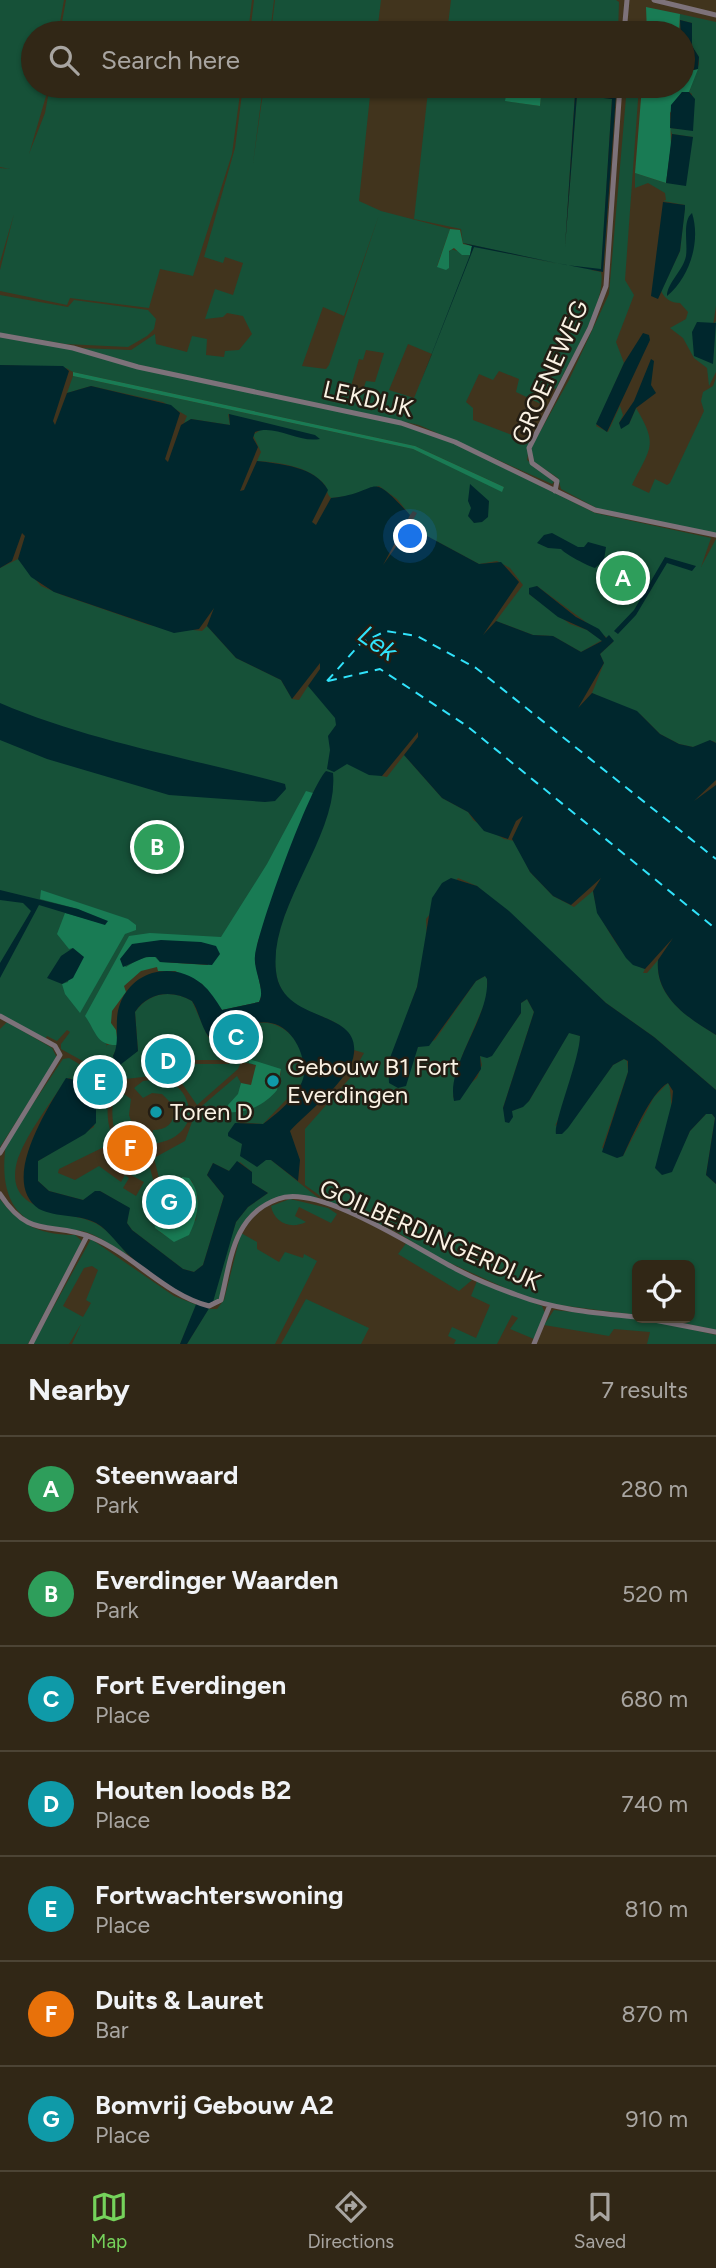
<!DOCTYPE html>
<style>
:root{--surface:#312716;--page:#392f1f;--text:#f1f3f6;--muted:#a8a5a1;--line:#4c4435;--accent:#75d25b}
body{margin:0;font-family:Figtree,sans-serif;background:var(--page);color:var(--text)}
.controls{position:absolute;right:21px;bottom:21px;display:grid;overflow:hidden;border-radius:10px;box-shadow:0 2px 5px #0004}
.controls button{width:63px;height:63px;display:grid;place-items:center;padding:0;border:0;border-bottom:2px solid var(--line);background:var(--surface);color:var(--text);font:35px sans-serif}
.you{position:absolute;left:411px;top:537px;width:24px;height:24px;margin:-18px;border:5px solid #fff;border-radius:50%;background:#1a73e8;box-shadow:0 0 0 10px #1a73e833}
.badge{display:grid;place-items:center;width:46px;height:46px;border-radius:50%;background:var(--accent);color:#fff;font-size:23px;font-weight:700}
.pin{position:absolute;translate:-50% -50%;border:4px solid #fff;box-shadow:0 2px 7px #0006}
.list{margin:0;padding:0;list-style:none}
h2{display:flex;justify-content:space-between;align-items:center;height:91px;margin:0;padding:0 28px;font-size:30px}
h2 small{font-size:23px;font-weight:400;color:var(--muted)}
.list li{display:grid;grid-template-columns:46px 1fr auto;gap:21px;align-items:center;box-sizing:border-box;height:105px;padding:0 28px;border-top:2px solid var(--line)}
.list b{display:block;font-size:26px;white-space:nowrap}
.list p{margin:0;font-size:23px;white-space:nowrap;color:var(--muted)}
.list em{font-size:23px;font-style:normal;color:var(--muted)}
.icon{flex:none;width:38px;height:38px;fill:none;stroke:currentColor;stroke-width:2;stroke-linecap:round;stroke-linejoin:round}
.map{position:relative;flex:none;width:716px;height:1344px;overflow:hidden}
.search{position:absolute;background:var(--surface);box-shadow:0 2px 5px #0004;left:21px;right:21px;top:21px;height:77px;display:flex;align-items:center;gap:18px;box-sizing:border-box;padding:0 24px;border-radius:38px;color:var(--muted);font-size:26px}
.sheet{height:826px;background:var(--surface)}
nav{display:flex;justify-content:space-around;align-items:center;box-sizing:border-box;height:98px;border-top:2px solid var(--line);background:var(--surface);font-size:19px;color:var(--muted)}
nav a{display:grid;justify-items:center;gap:4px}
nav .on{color:var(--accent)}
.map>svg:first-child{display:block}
</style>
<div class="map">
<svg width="716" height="1344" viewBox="0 0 716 1344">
<rect width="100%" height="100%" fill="#41341d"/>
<path fill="#165138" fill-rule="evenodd" d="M 0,0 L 64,0 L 58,33 L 33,33 L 33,86 L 49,86 L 29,154 L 45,113 L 50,86 L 241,86 L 232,154 L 193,276 L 160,269 L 149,308 L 70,298 L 67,305 L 0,291 L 0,270 L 14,214 L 0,262 L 0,168 L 10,169 L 0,167 Z
M 66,0 L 252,0 L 248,33 L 60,33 Z
M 254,0 L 274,0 L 270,33 L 250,33 Z
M 275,0 L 381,0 L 377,33 L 271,33 Z
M 451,0 L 616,0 L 619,2 L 618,33 L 447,33 Z
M 680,14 L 716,22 L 716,306 L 713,325 L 716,321 L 716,372 L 709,386 L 707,368 L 694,358 L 683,338 L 670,328 L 686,319 L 688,312 L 680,303 C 671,303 665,299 661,291 L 680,251 L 685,205 L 663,201 L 666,200 L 665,193 L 648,183 L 635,188 L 635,173 L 666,183 L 693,137 L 672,134 L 670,128 L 693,130 L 692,94 L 689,92 L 699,64 L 699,57 L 692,46 L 692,23 L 680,20 Z
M 243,86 L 263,86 L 253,163 L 264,86 L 371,86 L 359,201 L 381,211 L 450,229 L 437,266 L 449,263 L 446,257 L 451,249 L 470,255 L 474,246 L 562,265 L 463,243 L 461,229 L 414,219 L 428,91 L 431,86 L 508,86 L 506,101 L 540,106 L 542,86 L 615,86 L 613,97 L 575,93 L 565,247 L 577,94 L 612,99 L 602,260 L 601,270 L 591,270 L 601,272 C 607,302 570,361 556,389 L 550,387 L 541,404 L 516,392 L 519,379 L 499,371 L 493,380 L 479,374 L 466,402 L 473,408 L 473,420 L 530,442 L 527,460 L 554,482 L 552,484 L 419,425 L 139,365 L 80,348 L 131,350 L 155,334 L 156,344 L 187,352 L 192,336 L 207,339 L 206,355 L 224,357 L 225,351 L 239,350 L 252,334 L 243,316 L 227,313 L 223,317 L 205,319 L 215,289 L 233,295 L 243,263 L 225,257 L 223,263 L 204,257 L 235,148 ZM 379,215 L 329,365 L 326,369 L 302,366 L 323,307 L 344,316 ZM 408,344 L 432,354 L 414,398 L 389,390 ZM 366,350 L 384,353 L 375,382 L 366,381 L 363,390 L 351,386 L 359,359 L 363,360 Z
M 627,86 L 639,86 L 625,280 L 634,295 L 616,342 L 624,363 L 596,426 L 608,432 L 620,406 L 623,415 L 619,423 L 629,424 L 636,408 C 659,446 650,448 632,485 L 649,493 L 655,479 L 667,485 L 670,483 L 704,411 L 701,401 L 703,392 L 713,386 L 716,378 L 716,534 L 604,512 L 561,489 L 558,478 L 534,462 L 531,448 L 569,380 L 609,294 Z
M 0,295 L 68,307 L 74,300 L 148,310 L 156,319 L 154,329 L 147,336 L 128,347 L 65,344 L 0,333 Z
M 0,337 L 63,348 L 401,425 L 454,443 L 595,513 L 711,538 L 701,567 L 716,539 L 716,743 L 713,741 L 693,747 L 679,744 L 660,734 L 641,715 L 592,693 L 604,663 L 600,654 L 613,642 L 537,586 L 529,594 L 570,624 L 587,630 L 602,640 L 581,652 L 553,636 L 533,635 L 496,621 L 523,585 L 510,568 L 497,561 L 479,564 L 427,536 L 403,537 L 417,513 L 413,511 L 410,515 L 397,499 L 379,486 L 348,496 L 331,498 C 325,492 329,490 324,484 C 309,466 278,462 257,461 L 261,452 L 253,435 L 262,429 L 272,429 L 228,414 L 230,425 L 191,419 L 184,423 L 187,416 L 163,402 L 91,386 L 67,393 L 73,376 L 413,449 L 502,491 L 504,487 L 415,446 L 73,372 L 66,368 L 0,365 Z
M 18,559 L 41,586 L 62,595 L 149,625 L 202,631 L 207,626 L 236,658 L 281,680 L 292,699 L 299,700 L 308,686 L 368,746 L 381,776 L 387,777 L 404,755 L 442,798 L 468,812 L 473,820 L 504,839 L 515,841 L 530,872 L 553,896 L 574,907 L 593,891 C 595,913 623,963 645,969 L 643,973 L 647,973 L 658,960 C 655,998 688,1017 716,1035 L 716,1090 L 654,1037 L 606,1003 L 477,886 L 458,878 L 426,919 L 427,941 L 417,987 L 387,1070 L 418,1047 L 435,1040 L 476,981 L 485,976 L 487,978 L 487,998 L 462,1056 L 453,1098 L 477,1078 L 482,1065 L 480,1056 L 492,1055 L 521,1013 L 521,1003 L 527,999 L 534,1012 L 503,1108 L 512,1111 L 529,1101 L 569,1032 L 580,1036 C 580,1065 568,1100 555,1126 L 584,1104 L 613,1065 L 624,1059 L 627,1061 L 628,1072 L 602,1148 L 623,1156 L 654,1097 L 668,1083 C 673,1089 672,1150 673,1165 L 690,1131 L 706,1114 L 712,1114 L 715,1118 L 706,1175 L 716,1184 L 716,1330 L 658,1318 L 690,1318 L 690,1265 L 637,1265 L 637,1315 L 551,1304 L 516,1293 L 439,1258 L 395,1231 L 330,1203 L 305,1185 L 305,1129 L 350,1078 L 364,1053 L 354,1050 C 349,1001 272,1030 275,956 C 277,924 296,889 308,859 L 228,952 L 113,973 L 106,1048 L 106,1045 L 118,1045 L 113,1056 L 115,1064 L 138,1051 L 135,1012 C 149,992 172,989 192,1001 L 208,1037 L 220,1041 C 230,1037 239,1028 249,1025 C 285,1013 310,1049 304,1081 L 263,1124 L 240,1122 L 241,1143 L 271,1160 L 322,1201 C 299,1195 285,1192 264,1205 C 225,1228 232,1264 218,1302 L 209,1305 L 236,1222 L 248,1207 L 268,1193 L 252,1183 L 252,1172 L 240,1162 L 229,1171 L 213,1163 L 207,1175 L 224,1196 L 203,1265 L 194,1272 L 183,1269 L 132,1230 L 127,1223 L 129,1208 L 100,1191 L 83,1200 L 49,1191 L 38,1181 L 38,1161 L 94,1127 L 96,1102 L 70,1078 L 66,1079 C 50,1104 29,1130 18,1158 C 0,1216 68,1209 95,1223 C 109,1230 120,1245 129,1257 C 116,1249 102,1237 86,1232 C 75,1229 64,1231 53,1229 C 8,1221 0,1185 6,1144 L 63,1059 L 69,1058 L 113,1084 C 104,1106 107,1126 116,1148 L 110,1144 L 59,1169 L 58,1173 L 75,1180 L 99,1166 L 121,1182 L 125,1175 L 129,1178 L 123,1188 L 136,1196 L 144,1182 L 127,1173 L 126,1169 L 150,1168 L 155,1187 L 147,1205 L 160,1212 L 156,1217 L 160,1232 L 169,1238 L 196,1220 L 198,1198 L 192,1181 L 182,1177 L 171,1192 L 161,1186 L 154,1158 L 185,1141 L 196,1111 L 237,1076 L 241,1083 L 238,1113 C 261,1106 279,1096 281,1070 L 241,1062 L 238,1069 L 197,1105 L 181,1082 L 182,1073 L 192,1064 L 229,1064 L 230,1060 L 193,1060 L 177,1073 L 117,1080 L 61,1049 L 61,1044 L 70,1032 L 67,1030 L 57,1041 L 47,1036 L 45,1039 L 0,1014 L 0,568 Z
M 7,1022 L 52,1048 L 57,1058 L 0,1147 L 0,1029 Z
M 159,1079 C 178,1082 188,1095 190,1114 C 186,1134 170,1142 151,1144 L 153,1130 C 168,1130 176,1121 174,1106 L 162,1094 L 152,1093 L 143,1098 L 134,1088 L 143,1081 Z
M 117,1089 L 131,1099 L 129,1115 L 133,1127 L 128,1139 L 123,1142 L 130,1156 C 112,1146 108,1106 117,1089 Z
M 0,1199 C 20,1226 42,1235 75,1235 L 82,1241 L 28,1344 L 0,1344 Z
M 290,1199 L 328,1208 L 337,1214 L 331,1223 L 299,1207 L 295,1216 L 306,1222 C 290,1230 274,1222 271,1206 Z
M 241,1233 L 257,1242 L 257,1249 L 279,1262 L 285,1252 L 303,1258 L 304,1254 L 317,1261 L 275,1344 L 187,1344 L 208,1309 L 217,1309 L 224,1300 Z
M 91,1239 L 174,1296 L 197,1305 L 180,1344 L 72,1344 L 81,1324 L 69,1344 L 33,1344 ZM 92,1266 L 98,1270 L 86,1300 L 91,1303 L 83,1317 L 63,1306 L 84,1268 Z
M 407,1242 L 472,1280 L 459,1291 L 398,1254 Z
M 477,1281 L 542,1306 L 545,1313 L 534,1339 L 510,1329 L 518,1318 L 512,1315 L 497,1344 L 454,1344 L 456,1340 L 448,1336 L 452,1327 L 476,1338 L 490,1305 L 471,1296 Z
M 306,1299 L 369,1328 L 361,1344 L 281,1344 Z
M 554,1310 L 649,1320 L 716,1335 L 716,1344 L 647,1344 L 650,1332 L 614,1329 L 609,1336 L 544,1325 Z"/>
<path fill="#197b54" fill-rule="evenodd" d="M 646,7 L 680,14 L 679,33 L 647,33 Z
M 698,69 L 689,92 L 682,92 L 670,113 L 671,146 L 666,183 L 635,173 L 642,86 L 683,86 L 683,72 Z
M 508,86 L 542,86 L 540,106 L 505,101 Z
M 450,229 L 460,230 L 463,244 L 472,246 L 470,255 L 462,255 L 454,248 L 449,251 L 449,268 L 446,270 L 437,267 Z
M 73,372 L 415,446 L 504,487 L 502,492 L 413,449 L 73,376 Z
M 306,791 L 313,793 L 258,941 L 255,961 L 262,994 L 259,1002 L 222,1010 L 202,984 L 175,971 L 158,971 L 157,967 L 141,971 L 124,986 L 126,992 L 112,1011 L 111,1023 L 116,1030 L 118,1045 C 96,1046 96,1031 85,1016 L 129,936 L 150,933 L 221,937 L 267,864 ZM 201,942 L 208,965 L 160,962 L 154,956 L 139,959 L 126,967 L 122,963 Z
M 41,890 L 128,919 L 136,925 L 136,930 L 125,934 L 80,1013 L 65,994 L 62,984 L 68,982 L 73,948 L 69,949 L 57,934 L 65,913 L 105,924 L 78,909 L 40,899 Z
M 249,1059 L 281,1069 L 277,1090 C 266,1104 247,1114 228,1112 L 228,1105 L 238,1094 L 241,1083 L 251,1085 L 256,1065 L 249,1063 Z
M 182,1177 L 189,1178 C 203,1195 198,1217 189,1235 L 174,1242 L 155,1228 L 154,1221 L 160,1212 L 171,1214 L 177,1194 L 171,1192 Z"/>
<path fill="#00272d" d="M 680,20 L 692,23 L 692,46 L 699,57 L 698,69 L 683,72 Z
M 543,86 L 616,95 L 603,272 L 474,247 L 420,384 L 470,255 L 472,246 L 463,243 L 566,265 L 601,269 L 612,99 L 577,95 L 565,247 L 575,94 L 543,89 Z
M 682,92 L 689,92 L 695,99 L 693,131 L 670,128 L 671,105 Z
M 672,134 L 693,137 L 686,186 L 666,183 Z
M 663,202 L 685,205 L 685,209 L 680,251 L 658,299 L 651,296 Z
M 692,213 C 701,241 690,277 667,296 C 667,283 683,271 686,256 C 688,243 682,221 692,213 Z
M 697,322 L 716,323 L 713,364 L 694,356 L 692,332 Z
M 643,333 L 649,335 L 650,340 L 607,432 L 596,424 L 624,363 Z
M 651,359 L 654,361 L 651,385 L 656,393 L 636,408 L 629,424 L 621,429 L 619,423 L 634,401 Z
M 0,365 L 63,366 L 69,371 L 53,421 L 55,425 L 67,393 L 91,386 L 171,405 L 180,413 L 165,459 L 168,462 L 181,425 L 191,419 L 230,425 L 229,414 L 315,435 L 320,439 C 297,443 276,424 255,432 L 253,438 L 258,447 L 240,491 L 244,490 L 257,461 C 280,464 315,466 328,490 L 312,522 L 316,525 L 331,498 C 383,493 366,467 410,515 L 383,565 L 403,537 L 427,536 L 479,564 L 501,562 L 519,582 L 483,635 L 496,621 L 533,635 L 553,636 L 581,652 L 602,641 L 587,630 L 558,617 L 529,594 L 529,588 L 537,586 L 576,617 L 599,629 L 606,638 L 609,635 L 614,641 L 600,654 L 604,663 L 578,708 L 592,693 L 637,711 L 660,734 L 679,744 L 693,747 L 710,740 L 716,743 L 716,780 L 694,801 L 716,785 L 716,1035 C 688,1018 655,997 658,960 L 673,938 L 645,969 L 633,965 L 626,958 L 597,913 L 593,891 L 601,878 L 571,905 L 553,896 L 530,872 L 512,839 L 523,816 L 516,821 L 508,839 L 484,831 L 468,812 L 442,798 L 404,755 L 418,737 L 418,732 L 382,776 L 369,775 L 347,764 L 334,772 L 327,769 L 330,750 L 328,736 L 336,725 L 335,718 L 308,686 L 320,669 L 320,663 L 292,699 L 281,680 L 236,658 L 207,626 L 214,608 L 199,629 L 174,633 L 54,592 L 31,577 L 18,559 L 25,536 L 22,533 L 12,561 L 0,568 Z
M 470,484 L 489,501 L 488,517 L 482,522 L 474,523 L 468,516 L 471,508 L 468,501 Z
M 552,533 L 578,547 L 584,547 L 588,542 L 606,547 L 604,560 L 595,568 C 588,566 565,554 561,549 L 548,548 L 537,543 L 544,535 Z
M 665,557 L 696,566 L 692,571 L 667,563 L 636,615 L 618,634 L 614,631 L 634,610 Z
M 0,703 C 91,742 191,758 285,784 L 286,789 L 275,801 L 265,802 L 169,795 L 47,759 L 0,740 Z
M 326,771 L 333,773 C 339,836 269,906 276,971 C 281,1024 359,1008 354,1053 C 352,1079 307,1112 290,1131 L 300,1160 L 298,1181 L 271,1160 L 266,1160 L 257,1167 L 240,1156 L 242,1144 L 228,1136 L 228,1133 L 235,1123 L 263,1124 C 280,1112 308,1088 304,1066 C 300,1038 280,1014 249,1025 C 238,1028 227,1043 216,1041 C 203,1039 200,1012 192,1001 C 172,989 148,992 135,1012 L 138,1051 L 120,1065 L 115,1064 L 113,1056 C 121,1041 113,1022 120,1004 C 133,969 174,961 202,984 C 210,991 216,1000 222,1010 L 259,1002 C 266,990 253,970 255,956 C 258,929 310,786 326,771 Z
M 451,878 L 477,886 L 509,911 L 606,1003 L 654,1037 L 716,1090 L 716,1184 L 706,1175 L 715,1118 L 712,1114 L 706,1114 L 690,1131 L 672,1172 L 662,1175 L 655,1168 L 672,1102 L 673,1091 L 668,1083 C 651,1092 632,1137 623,1156 L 617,1158 L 602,1152 L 628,1072 L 628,1061 L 624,1059 L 613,1065 L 568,1128 L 562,1134 L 556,1134 C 553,1124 580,1058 580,1036 L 569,1033 L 529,1101 L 523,1107 L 512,1111 L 513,1117 L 509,1123 L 505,1122 L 503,1108 L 534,1012 L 527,999 L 521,1003 L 521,1013 L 492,1056 L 487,1058 L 480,1056 L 481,1069 L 460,1100 L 454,1101 C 446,1065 490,1018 487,979 L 485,976 L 476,981 L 429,1046 L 418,1047 L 406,1086 L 398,1088 L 389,1083 L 388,1063 L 417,987 L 432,898 L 442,883 Z
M 0,890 L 78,909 L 108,921 L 105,925 L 39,905 L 0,978 L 0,963 L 31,911 L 23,903 L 0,900 Z
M 161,940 L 201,942 L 216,946 L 220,954 L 212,965 L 160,962 L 156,957 L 146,957 L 123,967 L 120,959 L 132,944 Z
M 73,948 L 84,957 L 73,978 L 62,984 L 47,978 L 61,956 Z
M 66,1078 L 80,1081 L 80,1090 L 96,1102 L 96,1123 L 85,1134 L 38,1161 L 38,1181 L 49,1191 L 83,1200 L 95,1191 L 100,1191 L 130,1208 L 127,1223 L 132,1230 L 183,1269 L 194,1272 L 203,1265 L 224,1196 L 207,1175 L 213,1163 L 229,1171 L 237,1161 L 252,1172 L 252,1183 L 268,1193 L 248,1207 L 236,1222 L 213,1302 L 187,1344 L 180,1344 L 197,1302 C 174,1290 150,1275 131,1257 C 119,1247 110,1231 96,1223 C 80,1214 57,1218 39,1209 C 0,1182 45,1112 66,1078 Z"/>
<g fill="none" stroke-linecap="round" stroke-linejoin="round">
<path stroke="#30e2fa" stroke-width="2" stroke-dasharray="9 7" stroke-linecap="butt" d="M 327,681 L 361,643 L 386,631 L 417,636 L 476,668 L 716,859
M 328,681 L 380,669 L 467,726 L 716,929"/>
<path stroke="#7d727a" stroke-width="5" d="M 654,0 L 716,15
M 624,33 L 627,0
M 0,335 L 73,348 L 138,367 L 401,423 L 455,442 L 595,510 L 716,535
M 555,491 L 557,481 L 532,463 L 529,448 L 590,328 L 606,286 L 620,86
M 0,1016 L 55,1046 L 60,1055 L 0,1153
M 0,1194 C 31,1242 52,1220 93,1238 C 135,1256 164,1294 209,1306 L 221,1300 C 231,1260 233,1215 278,1199 C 320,1183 420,1251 458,1270 C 477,1280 497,1288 517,1295 C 556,1310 596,1313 637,1317
M 644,1318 L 716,1332
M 31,1344 L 87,1236
M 534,1344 L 550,1305"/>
</g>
<g fill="#0f9aa8" stroke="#231d13" stroke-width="2.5">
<circle cx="273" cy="1081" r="7"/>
<circle cx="156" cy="1112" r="7"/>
</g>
<g text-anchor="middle" stroke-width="5" stroke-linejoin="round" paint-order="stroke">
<g font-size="24" fill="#faf2e4" stroke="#231d13">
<text transform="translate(550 372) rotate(-66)" y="8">GROENEWEG</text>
<text transform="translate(368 399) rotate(13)" y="8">LEKDIJK</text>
<text transform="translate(430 1235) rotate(24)" y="8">GOILBERDINGERDIJK</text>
</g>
<g font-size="24" fill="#faf2e4" stroke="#231d13" text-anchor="start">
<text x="287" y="1075">Gebouw B1 Fort<tspan x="287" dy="28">Everdingen</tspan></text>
<text x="170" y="1120">Toren D</text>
</g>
<g font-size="26" font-style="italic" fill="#30e2fa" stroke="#231d13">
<text transform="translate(378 643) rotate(35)" y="9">Lek</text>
</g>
</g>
</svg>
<div class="controls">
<button><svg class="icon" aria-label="locate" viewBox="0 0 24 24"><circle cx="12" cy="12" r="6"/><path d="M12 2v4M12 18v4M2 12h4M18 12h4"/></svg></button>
</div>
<div class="you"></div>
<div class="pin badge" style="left:623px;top:578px;background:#2e9e5b">A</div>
<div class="pin badge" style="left:157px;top:847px;background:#2e9e5b">B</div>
<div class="pin badge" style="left:236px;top:1037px;background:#0f9aa8">C</div>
<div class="pin badge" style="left:168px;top:1061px;background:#0f9aa8">D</div>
<div class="pin badge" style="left:100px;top:1082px;background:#0f9aa8">E</div>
<div class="pin badge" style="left:130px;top:1148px;background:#e8710a">F</div>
<div class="pin badge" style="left:169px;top:1202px;background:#0f9aa8">G</div>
<div class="search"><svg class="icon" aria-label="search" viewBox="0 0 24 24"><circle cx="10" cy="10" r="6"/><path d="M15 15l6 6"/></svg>Search here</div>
</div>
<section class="sheet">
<h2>Nearby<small>7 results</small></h2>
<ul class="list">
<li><span class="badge" style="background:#2e9e5b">A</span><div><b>Steenwaard</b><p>Park</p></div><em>280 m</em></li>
<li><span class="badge" style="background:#2e9e5b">B</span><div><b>Everdinger Waarden</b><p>Park</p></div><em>520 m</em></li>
<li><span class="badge" style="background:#0f9aa8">C</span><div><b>Fort Everdingen</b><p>Place</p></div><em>680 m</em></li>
<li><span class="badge" style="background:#0f9aa8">D</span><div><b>Houten loods B2</b><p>Place</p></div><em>740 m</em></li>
<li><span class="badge" style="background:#0f9aa8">E</span><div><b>Fortwachterswoning</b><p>Place</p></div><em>810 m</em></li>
<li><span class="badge" style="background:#e8710a">F</span><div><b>Duits &amp; Lauret</b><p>Bar</p></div><em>870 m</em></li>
<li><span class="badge" style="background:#0f9aa8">G</span><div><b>Bomvrij Gebouw A2</b><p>Place</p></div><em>910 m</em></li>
</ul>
</section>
<nav>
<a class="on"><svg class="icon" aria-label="map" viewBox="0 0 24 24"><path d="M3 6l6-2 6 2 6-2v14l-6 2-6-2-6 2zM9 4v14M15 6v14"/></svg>Map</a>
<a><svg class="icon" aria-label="directions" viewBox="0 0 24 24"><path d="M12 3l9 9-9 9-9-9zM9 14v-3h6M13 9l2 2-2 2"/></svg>Directions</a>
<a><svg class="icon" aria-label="saved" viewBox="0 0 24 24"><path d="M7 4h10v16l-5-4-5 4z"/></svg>Saved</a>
</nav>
